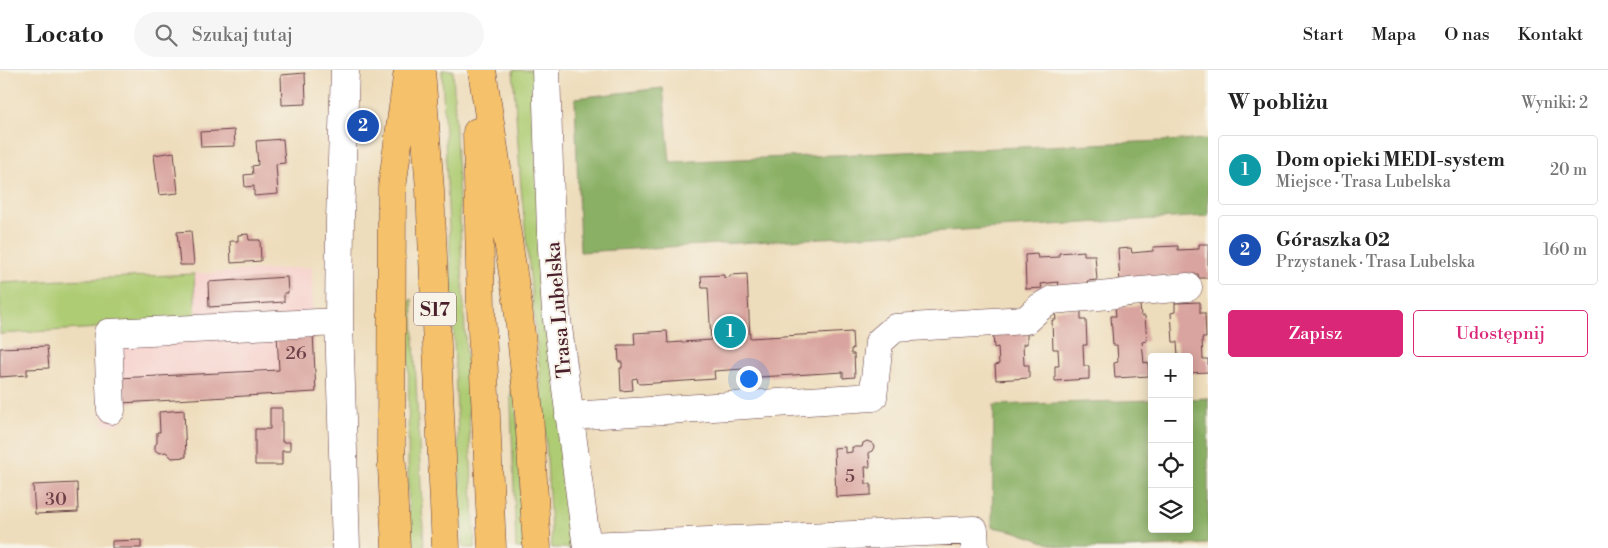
<!DOCTYPE html>
<html lang="pl">
<meta charset="utf-8">
<style>
:root{--surface:#fff;--page:#f6f6f6;--text:#222;--muted:#767676;--line:#e0e0e0;--accent:#db2777}
body{margin:0;font-family:"Libre Bodoni",serif;background:var(--page);color:var(--text)}
.controls{position:absolute;right:15px;bottom:15px;display:grid;overflow:hidden;border-radius:5px;box-shadow:0 2px 12px #0003}
.controls button{width:45px;height:45px;display:grid;place-items:center;padding:0;border:0;border-bottom:1px solid var(--line);background:var(--surface);color:var(--text);font:25px sans-serif}
.you{position:absolute;left:748px;top:308px;width:18px;height:18px;margin:-12px;border:4px solid #fff;border-radius:50%;background:#1a73e8;box-shadow:0 0 0 8px #1a73e833}
.badge{display:grid;place-items:center;width:32px;height:32px;border-radius:50%;background:var(--accent);color:#fff;font-size:16px;font-weight:700}
.pin{position:absolute;translate:-50% -50%;border:2px solid #fff;box-shadow:0 1px 5px #0006}
.list{margin:0;padding:0;list-style:none}
h2{display:flex;justify-content:space-between;align-items:center;height:65px;margin:0;padding:0 20px;font-size:21px}
h2 small{font-size:16px;font-weight:400;color:var(--muted)}
.list li{display:grid;grid-template-columns:32px 1fr auto;gap:15px;align-items:center;box-sizing:border-box;height:70px;margin:0 10px 10px;padding:0 10px;border:1px solid var(--line);border-radius:5px}
.list b{display:block;font-size:19px;white-space:nowrap}
.list p{margin:0;font-size:16px;white-space:nowrap;color:var(--muted)}
.list em{font-size:16px;font-style:normal;color:var(--muted)}
.actions{display:flex;gap:10px;padding:15px 20px}
.actions a{flex:1;padding:11px 0;border:1px solid var(--accent);border-radius:5px;text-align:center;font-size:18px;color:var(--accent)}
.actions .main{background:var(--accent);color:#fff}
.icon{flex:none;width:28px;height:28px;fill:none;stroke:currentColor;stroke-width:2;stroke-linecap:round;stroke-linejoin:round}
.map{position:relative;flex:none;width:1208px;height:478px;overflow:hidden}
header{display:flex;align-items:center;gap:30px;box-sizing:border-box;height:70px;padding:0 25px;background:var(--surface);border-bottom:1px solid var(--line)}
header strong{font-size:24px}
nav{display:flex;gap:28px;margin-inline-start:auto;font-size:18px}
.search{width:350px;height:45px;background:var(--page);display:flex;align-items:center;gap:12px;box-sizing:border-box;padding:0 18px;border-radius:28px;color:var(--muted);font-size:19px}
main{display:flex}
aside{flex:1;background:var(--surface)}
.map>svg:first-child{display:block}
</style>
<header>
<strong>Locato</strong>
<div class="search"><svg class="icon" aria-label="search" viewBox="0 0 24 24"><circle cx="10" cy="10" r="6"/><path d="M15 15l6 6"/></svg>Szukaj tutaj</div>
<nav><a>Start</a><a>Mapa</a><a>O nas</a><a>Kontakt</a></nav>
</header>
<main>
<div class="map">
<svg width="1208" height="478" viewBox="0 0 1208 478">
<rect width="100%" height="100%" fill="#f7f3e8"/>
<filter id="ink" filterUnits="userSpaceOnUse"><feTurbulence type="fractalNoise" baseFrequency=".02" numOctaves="2"/><feDisplacementMap in="SourceGraphic" scale="10" xChannelSelector="R" yChannelSelector="G"/><feConvolveMatrix kernelMatrix="1 2 1 2 8 2 1 2 1" color-interpolation-filters="sRGB"/></filter>
<filter id="wash" filterUnits="userSpaceOnUse"><feTurbulence type="fractalNoise" baseFrequency=".0096" numOctaves="4" result="noise"/><feDisplacementMap in="SourceGraphic" scale="20" xChannelSelector="R" yChannelSelector="G"/><feGaussianBlur stdDeviation="1.12" result="paint"/><feColorMatrix in="noise" values="0 0 0 0 0 0 0 0 0 0 0 0 0 0 0 0 0 1.4 0 .05"/><feComposite in="paint" operator="in"/></filter>
<g filter="url(#wash)">
<rect width="100%" height="100%" fill="#eeddbc"/>
<path fill="#f7d0cc" d="M 312,197 L 313,263 L 316,322 L 121,333 L 121,354 L 103,355 L 98,258 L 196,252 L 194,204 Z"/>
<path fill="#aecc73" stroke="#7c764f" d="M 442,0 L 453,0 L 475,478 L 463,478 Z
M 513,0 L 535,0 L 575,478 L 552,478 L 545,354 L 521,118 Z
M 194,204 L 196,252 L 0,264 L 0,213 Z
M 412,229 L 424,478 L 411,478 L 408,424 L 409,231 Z
M 508,248 L 518,364 L 524,478 L 516,478 Z"/>
<path fill="#8ab065" stroke="#6a6848" d="M 663,18 L 670,92 L 1208,69 L 1208,146 L 580,182 L 575,28 Z
M 1208,328 L 1208,474 L 1125,478 L 1066,478 L 1053,475 L 1013,461 L 992,457 L 994,335 L 1152,330 L 1152,459 L 1189,459 L 1189,329 Z"/>
<g id="blocks">
<path fill="#d9a49f" d="M 305,3 L 306,34 L 282,35 L 281,5 Z
M 234,60 L 235,76 L 201,77 L 200,62 Z
M 283,69 L 285,93 L 276,94 L 278,124 L 254,126 L 254,116 L 245,117 L 244,105 L 253,104 L 252,96 L 258,95 L 256,71 Z
M 174,82 L 178,123 L 159,125 L 154,85 Z
M 191,161 L 194,195 L 180,195 L 177,162 Z
M 248,164 L 249,170 L 260,170 L 261,191 L 231,193 L 230,171 L 238,171 L 238,165 Z
M 1199,174 L 1208,174 L 1208,208 L 1199,208 L 1198,204 L 1135,208 L 1135,212 L 1120,213 L 1118,179 L 1131,178 L 1132,183 L 1142,182 L 1153,181 L 1153,177 L 1178,176 L 1178,180 L 1199,179 Z
M 1084,181 L 1084,185 L 1095,185 L 1097,210 L 1087,211 L 1088,215 L 1059,217 L 1058,212 L 1041,214 L 1042,218 L 1026,219 L 1025,185 L 1037,184 L 1038,188 L 1059,187 L 1059,183 Z
M 747,204 L 750,268 L 852,262 L 853,279 L 851,279 L 851,284 L 854,284 L 855,307 L 843,308 L 843,302 L 743,308 L 743,299 L 714,301 L 715,309 L 640,314 L 638,313 L 637,308 L 632,309 L 633,320 L 621,321 L 620,298 L 622,298 L 622,292 L 619,292 L 618,275 L 635,275 L 634,263 L 667,261 L 668,273 L 711,270 L 708,218 L 702,218 L 701,206 L 724,205 L 724,208 L 730,207 L 730,205 Z
M 287,207 L 288,223 L 284,223 L 284,232 L 209,237 L 208,212 Z
M 1200,232 L 1200,243 L 1205,243 L 1206,268 L 1202,268 L 1203,289 L 1208,289 L 1208,302 L 1189,303 L 1189,287 L 1178,287 L 1177,272 L 1173,272 L 1171,243 L 1175,242 L 1175,233 Z
M 1140,235 L 1141,246 L 1145,246 L 1147,271 L 1142,272 L 1144,293 L 1148,292 L 1149,306 L 1115,308 L 1114,293 L 1118,292 L 1117,275 L 1113,275 L 1111,246 L 1116,246 L 1115,237 Z
M 1081,239 L 1081,250 L 1086,250 L 1087,275 L 1083,275 L 1084,296 L 1089,296 L 1089,309 L 1055,311 L 1055,296 L 1059,296 L 1058,279 L 1053,279 L 1052,250 L 1056,250 L 1055,240 Z
M 1027,261 L 1027,274 L 1023,274 L 1024,295 L 1029,295 L 1029,308 L 996,310 L 995,295 L 999,294 L 998,277 L 994,278 L 993,263 Z
M 313,263 L 316,322 L 121,333 L 118,308 L 279,300 L 277,265 Z
M 47,276 L 49,298 L 27,299 L 27,305 L 0,307 L 0,278 Z
M 270,338 L 282,338 L 282,372 L 290,372 L 290,381 L 282,381 L 282,395 L 255,395 L 255,359 L 270,359 Z
M 184,340 L 186,387 L 172,388 L 166,382 L 159,383 L 155,380 L 155,375 L 157,373 L 157,362 L 160,362 L 159,342 Z
M 867,371 L 872,373 L 874,377 L 872,381 L 869,383 L 870,397 L 865,397 L 866,414 L 871,414 L 871,425 L 836,427 L 834,378 L 845,377 L 845,383 L 852,382 L 852,377 L 862,377 L 863,373 Z
M 77,413 L 78,442 L 35,444 L 33,415 Z
M 141,470 L 141,478 L 112,478 L 112,471 Z"/>
</g>
</g>
<g filter="url(#ink)">
<use href="#blocks" fill-opacity="0" stroke="#633c41" stroke-width="1"/>
<g fill="none" stroke-linecap="round" stroke-linejoin="round">
<g stroke="#633c41" stroke-width="29">
<path id="minor" d="M 345,0 L 340,150 L 339,252 L 346,478
M 546,0 L 551,162 L 556,242 L 587,478
M 111,340 L 108,263 L 339,252
M 569,346 L 873,327 L 879,272 L 895,258 L 1026,250 L 1040,237 L 1052,230 L 1110,225 L 1129,222 L 1188,217
M 587,476 L 974,460 L 975,478"/>
</g>
<g stroke="#633c41" stroke-width="29">
<path id="highway" d="M 421,0 L 430,120 L 446,478
M 482,0 L 518,236 L 529,343 L 537,478
M 477,62 L 481,238 L 492,478
M 396,478 L 391,377 L 392,118 L 408,0"/>
</g>
<use href="#minor" stroke="#fff" stroke-width="28"/>
<use href="#highway" stroke="#f5c16b" stroke-width="28"/>
</g>
</g>
<g text-anchor="middle" stroke-width="4" stroke-linejoin="round" paint-order="stroke">
<g font-size="18" fill="#6e4048">
<text x="296" y="289">26</text>
<text x="850" y="412">5</text>
<text x="56" y="435">30</text>
</g>
<rect fill="#f7f3e8" stroke="#7e5f64" stroke-width="1" x="414" y="222.5" width="42" height="33" rx="4"/>
<g font-size="19" font-weight="bold" fill="#4a1f2b">
<text x="435" y="246">S17</text>
</g>
<g font-size="20" fill="#4a1f2b" stroke="#f7f3e8">
<text transform="translate(558 240) rotate(-95)" y="7">Trasa Lubelska</text>
</g>
</g>
</svg>
<div class="controls">
<button>+</button>
<button>−</button>
<button><svg class="icon" aria-label="locate" viewBox="0 0 24 24"><circle cx="12" cy="12" r="6"/><path d="M12 2v4M12 18v4M2 12h4M18 12h4"/></svg></button>
<button><svg class="icon" aria-label="layers" viewBox="0 0 24 24"><path d="M12 4l9 5-9 5-9-5zM3 14l9 5 9-5"/></svg></button>
</div>
<div class="you"></div>
<div class="pin badge" style="left:730px;top:262px;background:#0f9aa8">1</div>
<div class="pin badge" style="left:363px;top:56px;background:#1a4fb4">2</div>
</div>
<aside>
<h2>W pobliżu<small>Wyniki: 2</small></h2>
<ul class="list">
<li><span class="badge" style="background:#0f9aa8">1</span><div><b>Dom opieki MEDI-system</b><p>Miejsce · Trasa Lubelska</p></div><em>20 m</em></li>
<li><span class="badge" style="background:#1a4fb4">2</span><div><b>Góraszka 02</b><p>Przystanek · Trasa Lubelska</p></div><em>160 m</em></li>
</ul>
<div class="actions"><a class="main">Zapisz</a><a>Udostępnij</a></div>
</aside>
</main>
